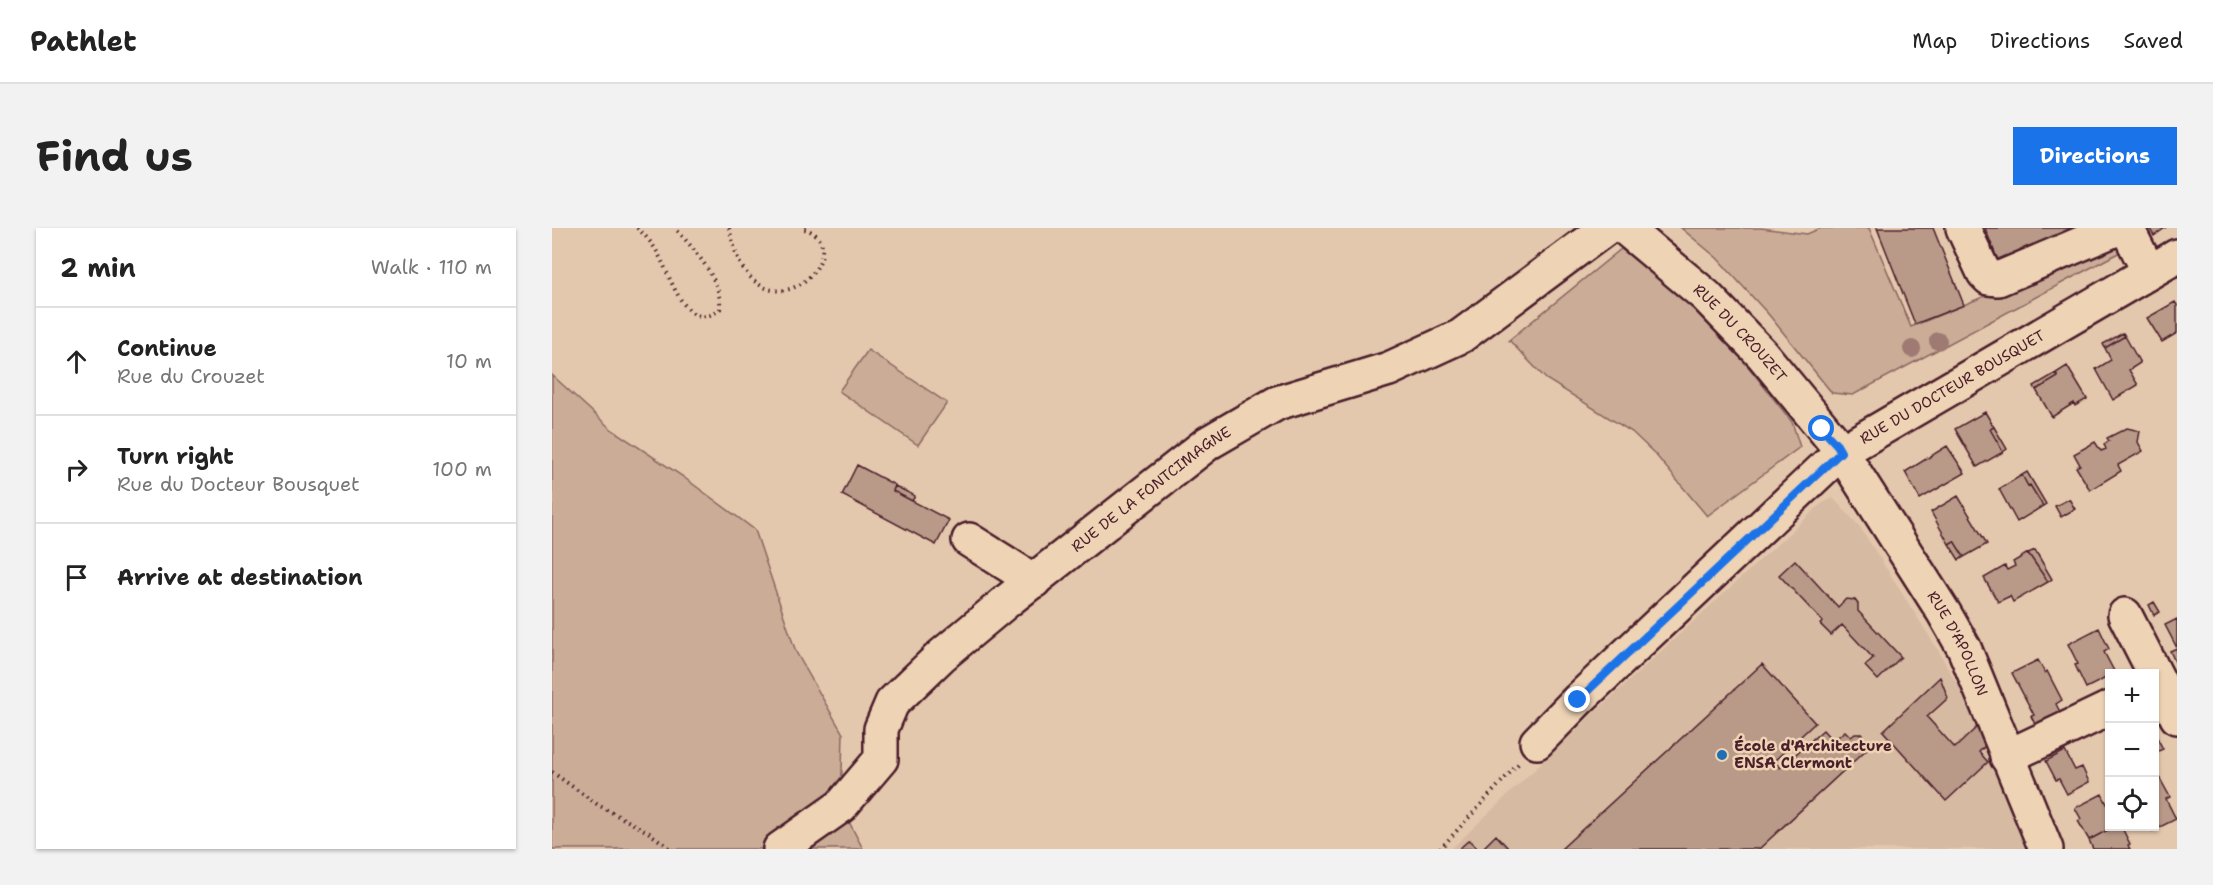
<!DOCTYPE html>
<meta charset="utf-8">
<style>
:root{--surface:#fff;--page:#f2f2f2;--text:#222;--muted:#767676;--line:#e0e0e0;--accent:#1a73e8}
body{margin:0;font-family:"Shantell Sans",sans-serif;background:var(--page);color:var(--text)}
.controls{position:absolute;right:18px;bottom:18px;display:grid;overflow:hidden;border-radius:0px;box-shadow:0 2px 4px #0004}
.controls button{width:54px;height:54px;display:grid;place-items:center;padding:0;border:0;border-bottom:2px solid var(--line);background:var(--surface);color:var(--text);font:30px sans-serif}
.stop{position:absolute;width:18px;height:18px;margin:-14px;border:4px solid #1a73e8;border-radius:50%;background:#fff}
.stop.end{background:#1a73e8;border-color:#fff;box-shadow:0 2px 6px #0008}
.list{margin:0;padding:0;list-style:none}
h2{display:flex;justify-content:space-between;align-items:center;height:78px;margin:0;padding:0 24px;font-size:26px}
h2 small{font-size:20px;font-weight:400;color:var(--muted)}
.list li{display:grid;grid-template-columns:39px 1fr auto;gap:18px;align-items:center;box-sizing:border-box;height:108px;padding:0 24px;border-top:2px solid var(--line)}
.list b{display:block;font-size:22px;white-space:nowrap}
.list p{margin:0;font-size:20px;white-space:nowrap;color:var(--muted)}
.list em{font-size:20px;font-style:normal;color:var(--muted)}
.icon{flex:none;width:33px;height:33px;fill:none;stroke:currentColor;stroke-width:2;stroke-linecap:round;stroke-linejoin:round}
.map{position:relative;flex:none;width:1625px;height:621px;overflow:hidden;border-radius:0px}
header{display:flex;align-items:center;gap:36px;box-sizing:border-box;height:84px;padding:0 30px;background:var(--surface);border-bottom:2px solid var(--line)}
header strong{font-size:28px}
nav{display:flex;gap:33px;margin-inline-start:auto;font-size:21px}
.intro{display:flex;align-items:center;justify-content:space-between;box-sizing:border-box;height:144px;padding:0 36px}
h1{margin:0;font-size:42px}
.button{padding:15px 27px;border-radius:0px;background:var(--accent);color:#fff;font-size:21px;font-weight:700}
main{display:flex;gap:36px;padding:0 36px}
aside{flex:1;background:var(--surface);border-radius:0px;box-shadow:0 2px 4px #0004}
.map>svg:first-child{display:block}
</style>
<header>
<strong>Pathlet</strong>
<nav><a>Map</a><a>Directions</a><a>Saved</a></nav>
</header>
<div class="intro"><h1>Find us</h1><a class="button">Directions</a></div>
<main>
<aside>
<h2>2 min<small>Walk · 110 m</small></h2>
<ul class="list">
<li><svg class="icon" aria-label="ahead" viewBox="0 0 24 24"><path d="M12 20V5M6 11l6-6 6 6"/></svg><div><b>Continue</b><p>Rue du Crouzet</p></div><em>10 m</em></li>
<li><svg class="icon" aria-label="right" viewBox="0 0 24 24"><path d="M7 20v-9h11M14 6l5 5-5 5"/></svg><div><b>Turn right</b><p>Rue du Docteur Bousquet</p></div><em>100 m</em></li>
<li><svg class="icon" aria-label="arrive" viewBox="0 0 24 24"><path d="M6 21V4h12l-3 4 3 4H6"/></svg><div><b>Arrive at destination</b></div></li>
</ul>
</aside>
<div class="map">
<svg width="1625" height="621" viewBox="0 0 1625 621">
<rect width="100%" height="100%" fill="#e4c8ad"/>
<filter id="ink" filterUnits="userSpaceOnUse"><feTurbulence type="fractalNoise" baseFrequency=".0167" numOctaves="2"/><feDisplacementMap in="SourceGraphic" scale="12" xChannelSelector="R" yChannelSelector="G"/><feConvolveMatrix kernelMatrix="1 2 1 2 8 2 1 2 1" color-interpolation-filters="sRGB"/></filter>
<g filter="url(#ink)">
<path fill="#d7baa2" d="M 1281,270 L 1308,299 L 1386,422 L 1424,490 L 1473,621 L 899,621 L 1041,486 L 1269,276 Z"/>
<path fill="#caac97" stroke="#8a6661" stroke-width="1.5" d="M 1129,0 L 1209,0 L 1255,6 L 1269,0 L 1317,0 L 1359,99 L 1536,25 L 1564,18 L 1570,23 L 1301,167 L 1280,165 L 1217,87 L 1165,30 Z
M 1069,21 L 1123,62 L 1191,132 L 1240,194 L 1248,219 L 1155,288 L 1103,226 L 1080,204 L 994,151 L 957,112 Z
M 316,122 L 395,175 L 366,217 L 287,163 Z
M 0,147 L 59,201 L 130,248 L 203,302 L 244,424 L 291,506 L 289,578 L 311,621 L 0,621 Z"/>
<path fill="#b99988" stroke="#4a1f2b" stroke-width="1.5" d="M 1325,0 L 1381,0 L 1412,77 L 1363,96 Z
M 1433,0 L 1542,0 L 1448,38 Z
M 1613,0 L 1602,8 L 1598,1 L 1599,0 Z
M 1623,74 L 1625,77 L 1625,105 L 1610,114 L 1595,90 Z
M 1571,105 L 1573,108 L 1553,120 L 1551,116 Z
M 1573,108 L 1588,135 L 1577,142 L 1586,157 L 1561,172 L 1544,141 L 1559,132 L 1553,120 Z
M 1515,138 L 1535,171 L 1523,178 L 1522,175 L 1500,189 L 1484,162 L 1506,149 L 1504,145 Z
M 1504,145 L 1506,149 L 1484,162 L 1482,158 Z
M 1433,184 L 1442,199 L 1438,201 L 1451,224 L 1425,239 L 1403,201 Z
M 1442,199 L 1455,221 L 1451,224 L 1438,201 Z
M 1575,200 L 1588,203 L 1586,214 L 1591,223 L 1566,237 L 1569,243 L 1538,262 L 1524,239 L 1528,237 L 1522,226 L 1543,214 L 1549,223 L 1554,221 L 1552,216 L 1557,213 L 1555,210 Z
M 1395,218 L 1413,245 L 1368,271 L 1353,244 Z
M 305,237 L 343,257 L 341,263 L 397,292 L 384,317 L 290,267 Z
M 1475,244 L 1494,276 L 1491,278 L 1478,257 L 1476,258 L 1470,247 Z
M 1470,247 L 1476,258 L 1478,257 L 1491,278 L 1465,294 L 1447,261 Z
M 343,258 L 363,268 L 360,273 L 341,263 Z
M 1406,268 L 1435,316 L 1412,329 L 1402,313 L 1397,316 L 1379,284 Z
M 1517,271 L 1523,281 L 1509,289 L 1503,278 Z
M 1402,313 L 1412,329 L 1407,332 L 1397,316 Z
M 1483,322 L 1500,351 L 1496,354 L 1476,325 Z
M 1476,325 L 1496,354 L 1461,374 L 1458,368 L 1446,374 L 1432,350 L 1453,338 L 1455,342 L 1463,338 L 1461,334 Z
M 1243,332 L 1286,379 L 1294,371 L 1303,372 L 1306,376 L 1306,383 L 1349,429 L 1326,452 L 1313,438 L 1321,430 L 1290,397 L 1279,407 L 1268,396 L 1271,394 L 1227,347 Z
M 1602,374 L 1608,384 L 1602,387 L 1597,377 Z
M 1625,391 L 1625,420 L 1613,397 Z
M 1547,400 L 1557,421 L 1552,424 L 1563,445 L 1558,446 L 1558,448 L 1534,460 L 1523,437 L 1526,436 L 1516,416 Z
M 1625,420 L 1625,435 L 1624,436 L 1618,423 Z
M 1486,432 L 1493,445 L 1495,443 L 1510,472 L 1504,476 L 1512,492 L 1487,504 L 1479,488 L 1482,487 L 1460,445 Z
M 1210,436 L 1263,495 L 1222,533 L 1228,540 L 1271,502 L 1281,513 L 1293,503 L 1299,509 L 1303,506 L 1310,506 L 1309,514 L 1316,520 L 1207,621 L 1009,621 Z
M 1388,449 L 1396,470 L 1375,489 L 1403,520 L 1426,498 L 1433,518 L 1427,524 L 1436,534 L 1394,573 L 1331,503 Z
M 1602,504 L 1611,521 L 1602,525 Z
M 1513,523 L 1523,542 L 1530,539 L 1537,554 L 1515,566 L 1507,551 L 1504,552 L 1494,533 Z
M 1606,547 L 1618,569 L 1614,571 L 1624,591 L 1600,603 L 1598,598 L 1602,598 L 1602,549 Z
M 1550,566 L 1555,576 L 1558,576 L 1558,598 L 1563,598 L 1537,612 L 1526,593 L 1529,591 L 1523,580 Z
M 1563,598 L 1569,598 L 1578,616 L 1576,617 L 1578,621 L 1541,621 L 1537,612 Z
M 944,607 L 957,621 L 930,621 Z
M 917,612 L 926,621 L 907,621 Z"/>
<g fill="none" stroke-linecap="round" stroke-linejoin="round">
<g stroke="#4a1f2b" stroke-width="38">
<g id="minor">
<path id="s1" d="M 1073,0 L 1154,68 L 1210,126 L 1285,217 L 1392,385 L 1412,420 L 1494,621"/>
<path d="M 1411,0 L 1432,45 L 1437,50 L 1446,51 L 1566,0"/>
<path d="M 1575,0 L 1597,44"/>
<path d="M 417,312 L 482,353"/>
<path d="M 1573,387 L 1625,489"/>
<path id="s2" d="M 985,514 L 1026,472 L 1289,224 L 1625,28"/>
<path d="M 1455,529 L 1558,480"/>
<path id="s3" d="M 228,621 L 289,578 L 329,531 L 329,501 L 340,475 L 389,428 L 455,373 L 656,215 L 725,175 L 837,141 L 909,108 L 1054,0"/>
</g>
</g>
<path stroke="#4a1f2b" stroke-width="4" stroke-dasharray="1.5 4.5" stroke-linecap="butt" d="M 85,0 C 92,6 99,14 104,22 C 118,44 133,110 168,81 C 171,53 141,20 123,0
M 177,0 C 181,13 183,28 191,40 C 235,105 307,10 248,0
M 0,544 L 46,577 L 96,604 L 119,621
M 888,621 L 967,535"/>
<use href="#minor" stroke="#eed3b5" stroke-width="33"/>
</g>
<g fill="#9e7a72">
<circle cx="1386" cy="113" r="9"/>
<circle cx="1360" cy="121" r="9"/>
</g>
</g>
<g fill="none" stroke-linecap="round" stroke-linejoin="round" filter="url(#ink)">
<path stroke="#1a73e8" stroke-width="8" d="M 1026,472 L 1289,224 L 1285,217 L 1270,201"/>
</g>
<circle fill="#1f6fb2" stroke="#eed3b5" stroke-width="2" cx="1170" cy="527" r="6"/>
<g text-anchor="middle" stroke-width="5" stroke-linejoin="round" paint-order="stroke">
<g font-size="15" fill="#4a1f2b" stroke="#eed3b5">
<text dy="5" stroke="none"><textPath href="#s1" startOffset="156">RUE DU CROUZET</textPath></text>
<text dy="5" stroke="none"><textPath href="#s2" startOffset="549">RUE DU DOCTEUR BOUSQUET</textPath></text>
<text dy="5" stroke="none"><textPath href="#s3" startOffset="531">RUE DE LA FONTCIMAGNE</textPath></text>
<text dy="5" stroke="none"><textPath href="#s1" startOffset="537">RUE D'APOLLON</textPath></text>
</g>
<g font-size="15" font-weight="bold" fill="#4a1f2b" stroke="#eed3b5" text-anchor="start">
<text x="1182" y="523">École d'Architecture<tspan x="1182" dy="17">ENSA Clermont</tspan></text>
</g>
</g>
</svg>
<div class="controls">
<button>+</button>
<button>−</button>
<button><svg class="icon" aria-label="locate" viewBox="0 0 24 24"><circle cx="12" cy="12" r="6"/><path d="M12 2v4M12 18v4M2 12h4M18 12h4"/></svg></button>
</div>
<div class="stop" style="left:1270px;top:201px"></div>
<div class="stop end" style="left:1026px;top:472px"></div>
</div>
</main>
